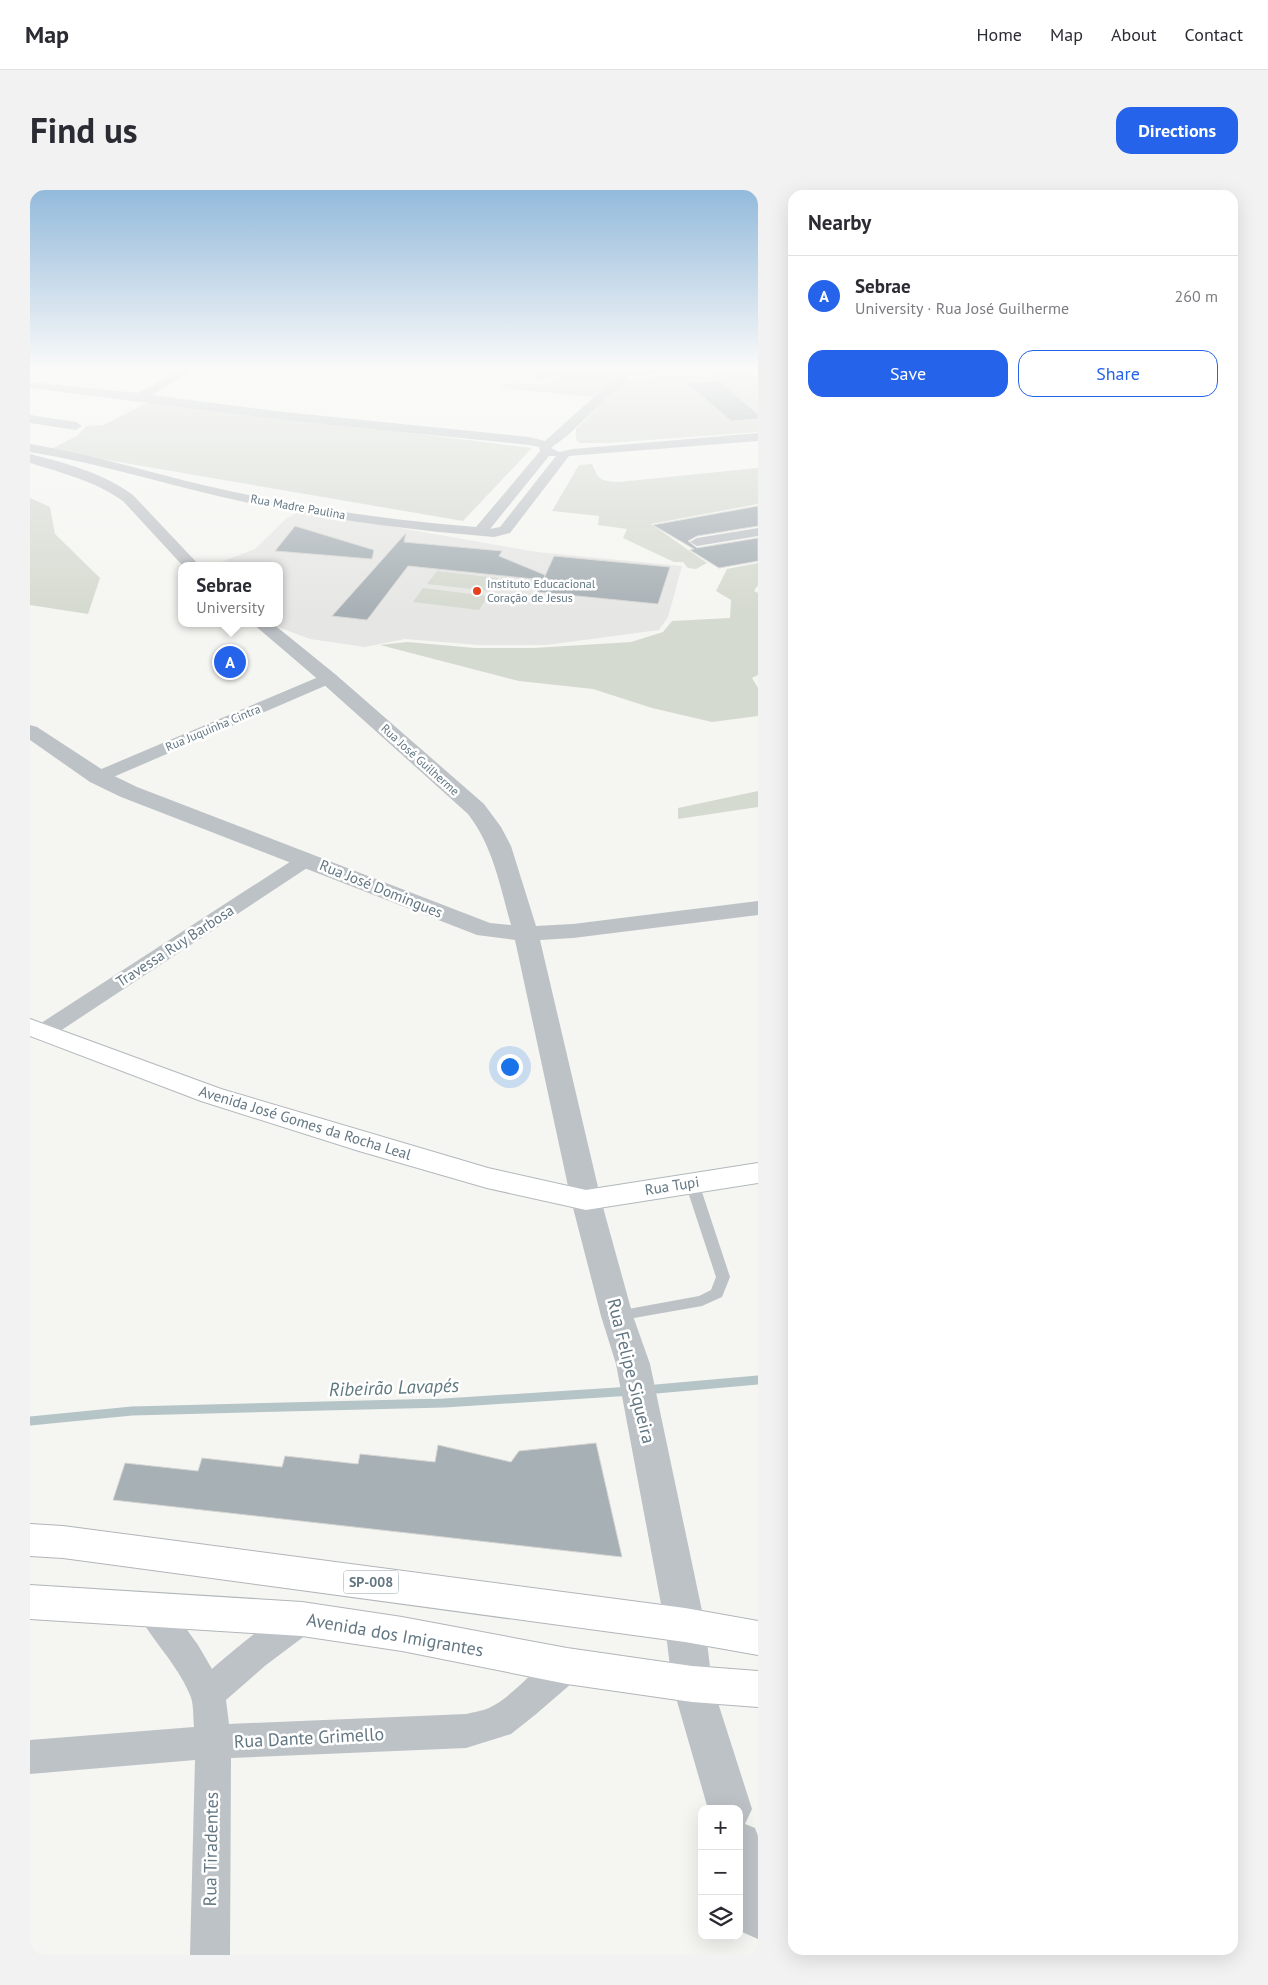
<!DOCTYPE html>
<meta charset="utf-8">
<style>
:root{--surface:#fff;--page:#f2f2f3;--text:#2b2b33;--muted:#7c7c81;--line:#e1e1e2;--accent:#2563eb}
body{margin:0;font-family:"PT Sans",sans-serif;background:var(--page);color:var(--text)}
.controls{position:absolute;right:15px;bottom:15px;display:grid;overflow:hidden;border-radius:10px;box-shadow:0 5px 20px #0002}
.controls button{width:45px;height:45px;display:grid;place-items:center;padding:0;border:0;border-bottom:1px solid var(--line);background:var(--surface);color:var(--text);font:25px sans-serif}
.you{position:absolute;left:479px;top:876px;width:18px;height:18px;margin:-12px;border:4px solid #fff;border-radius:50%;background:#1a73e8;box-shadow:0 0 0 8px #1a73e833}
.badge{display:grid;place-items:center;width:32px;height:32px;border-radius:50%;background:var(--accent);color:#fff;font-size:16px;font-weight:700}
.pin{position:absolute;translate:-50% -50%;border:2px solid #fff;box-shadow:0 1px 5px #0006}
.popup{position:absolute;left:148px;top:372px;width:105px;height:65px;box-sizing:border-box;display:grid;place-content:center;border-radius:10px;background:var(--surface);filter:drop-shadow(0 1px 4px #0005);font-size:16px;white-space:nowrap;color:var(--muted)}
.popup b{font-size:19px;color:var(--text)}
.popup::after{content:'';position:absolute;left:50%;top:100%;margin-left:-10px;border:10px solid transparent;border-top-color:var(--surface)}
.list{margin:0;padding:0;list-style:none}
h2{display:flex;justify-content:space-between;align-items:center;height:65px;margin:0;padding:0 20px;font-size:21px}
h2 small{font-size:16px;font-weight:400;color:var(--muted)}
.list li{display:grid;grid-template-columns:32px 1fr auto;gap:15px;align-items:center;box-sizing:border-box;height:80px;padding:0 20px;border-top:1px solid var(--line)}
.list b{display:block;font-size:19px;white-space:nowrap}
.list p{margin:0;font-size:16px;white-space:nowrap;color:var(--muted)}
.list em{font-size:16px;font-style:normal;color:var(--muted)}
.actions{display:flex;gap:10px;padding:15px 20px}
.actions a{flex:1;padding:11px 0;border:1px solid var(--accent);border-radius:15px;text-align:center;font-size:18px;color:var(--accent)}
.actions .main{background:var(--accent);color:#fff}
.icon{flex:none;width:28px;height:28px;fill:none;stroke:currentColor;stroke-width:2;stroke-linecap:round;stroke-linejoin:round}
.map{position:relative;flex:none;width:728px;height:1765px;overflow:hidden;border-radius:15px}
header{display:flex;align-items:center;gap:30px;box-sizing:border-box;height:70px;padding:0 25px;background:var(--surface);border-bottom:1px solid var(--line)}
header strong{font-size:24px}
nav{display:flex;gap:28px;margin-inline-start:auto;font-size:18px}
.intro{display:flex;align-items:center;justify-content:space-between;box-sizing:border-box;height:120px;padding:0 30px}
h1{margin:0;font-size:35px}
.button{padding:12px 22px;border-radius:15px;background:var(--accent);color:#fff;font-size:18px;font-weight:700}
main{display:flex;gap:30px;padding:0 30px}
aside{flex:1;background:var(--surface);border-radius:15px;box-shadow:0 5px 20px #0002}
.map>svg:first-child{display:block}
</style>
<header>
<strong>Map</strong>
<nav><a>Home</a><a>Map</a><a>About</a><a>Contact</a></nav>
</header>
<div class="intro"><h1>Find us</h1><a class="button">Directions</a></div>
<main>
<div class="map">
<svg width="728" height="1765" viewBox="0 0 728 1765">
<rect width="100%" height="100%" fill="#f5f5f1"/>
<path fill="#e6e7e5" d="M 267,323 L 353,335 L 507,362 L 652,376 L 638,427 L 629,440 L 516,455 L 448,455 L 375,449 L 335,457 L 280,449 L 237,433 L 249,433 L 249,376 L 181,376 L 225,359 L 257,328 Z"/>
<path fill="#d5dad0" d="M 347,177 L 398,177 L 402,180 C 387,185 361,187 347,177 Z
M 434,177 L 598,177 L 563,207 L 472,198 L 471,195 L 482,193 L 521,195 L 520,192 L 527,188 L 516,188 L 511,191 L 505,190 L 502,181 L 469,178 L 465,181 L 457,180 L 449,177 Z
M 728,180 L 728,242 L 577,253 L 549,253 L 546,249 L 546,239 L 586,199 L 598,190 L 623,186 Z
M 121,211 L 502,258 L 433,331 L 19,260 L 47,246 L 56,236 L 73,235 Z
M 562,274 C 569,291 571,291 589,292 L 728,278 L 728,314 L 621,334 L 677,373 L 666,379 L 658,378 L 653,372 L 644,372 L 593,348 L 597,339 L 568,335 L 569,326 L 522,321 L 549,275 Z
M 0,308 L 20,317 L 25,344 L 70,388 L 58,424 L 0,415 Z
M 728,373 L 728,395 L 724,401 L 728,403 L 728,485 L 722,488 L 728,498 L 728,526 L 682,532 L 622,518 L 563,499 L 489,491 L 350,455 L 377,452 L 445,458 L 504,458 L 601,452 L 633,442 L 642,431 L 700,428 L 701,410 L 686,401 L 697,379 Z
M 407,381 L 468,388 L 459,401 L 397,394 Z
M 393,398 L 458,406 L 449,420 L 383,412 Z
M 728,601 L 728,617 L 648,629 L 648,618 Z"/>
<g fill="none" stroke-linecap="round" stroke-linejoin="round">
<path stroke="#b5c4c7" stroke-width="9" d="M 615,1200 L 728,1190
M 0,1231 L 102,1221 L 414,1213 L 602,1201"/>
</g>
<path fill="#a7b0b5" stroke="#d6d6d4" d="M 689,191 L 728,224 L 728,229 L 701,231 L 657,193 Z
M 728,316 L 728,336 L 667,346 L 658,351 L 667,358 L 728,348 L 728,371 L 689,378 L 660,360 L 664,359 L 623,335 Z
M 265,336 L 344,360 L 342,369 L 245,361 Z
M 376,343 L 374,352 L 472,361 L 469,366 L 515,385 L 514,388 L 524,366 L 640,377 L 628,414 L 507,402 L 513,390 L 378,376 L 337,430 L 302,426 Z
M 566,1253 L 592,1367 L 83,1310 L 95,1273 L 168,1281 L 172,1268 L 252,1277 L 255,1266 L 328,1274 L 330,1264 L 405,1272 L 408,1255 L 481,1272 L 489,1261 Z"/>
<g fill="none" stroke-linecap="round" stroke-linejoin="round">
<g stroke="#b2b8bc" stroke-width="2">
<path id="secondary" d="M 0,829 L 191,899 L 458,978 L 556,1000 L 728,973 L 728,993 L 556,1020 L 457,998 L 329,961 L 171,911 L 0,846 Z"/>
</g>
<g stroke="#b1b6ba" stroke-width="2">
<path id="primary" d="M 0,1334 L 33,1336 L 655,1418 L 728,1431 L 728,1465 L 655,1452 L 33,1368 L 0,1366 Z
M 0,1395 L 272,1412 L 372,1427 L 537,1458 L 662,1476 L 728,1481 L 728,1517 L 662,1512 L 537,1494 L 372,1461 L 272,1446 L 0,1429 Z"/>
</g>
<path fill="#bdc2c6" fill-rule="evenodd" d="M 662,988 L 667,990 L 669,993 L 700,1087 L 692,1107 L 672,1116 L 587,1131 L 582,1130 L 580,1126 L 582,1122 L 669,1106 L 681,1100 L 686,1087 L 655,993 L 657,990 Z"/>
<path fill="#bdc2c6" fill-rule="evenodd" d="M 156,177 L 168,177 L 122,205 L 254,222 L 499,247 L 515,251 L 597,177 L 608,177 L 607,179 L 717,177 L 716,179 L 712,180 L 600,186 L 538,245 L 521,258 L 529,262 L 543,259 L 728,243 L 728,251 L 539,266 L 480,343 L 464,347 C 379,340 294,329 210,311 C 139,296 71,273 0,262 L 0,254 L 22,258 C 73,268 123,283 173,295 C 263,316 354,330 446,337 L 510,261 L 509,257 L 499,255 L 254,230 L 0,198 L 0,192 L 108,203 ZM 519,266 L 526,266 L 470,337 L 460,339 Z
M 0,225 L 46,232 L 52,236 L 46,240 L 0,233 Z
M 728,338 L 728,346 L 667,356 L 660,352 L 667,348 Z
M 298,483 L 304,484 L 306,488 L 304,492 L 74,591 L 68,592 L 62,591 L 59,587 L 62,583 Z
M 276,664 L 283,666 L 286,670 L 283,674 L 21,847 L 13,849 L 5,847 L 1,842 L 5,837 L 269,666 Z
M 122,1403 L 134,1408 L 168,1455 L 182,1479 C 196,1467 258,1413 273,1415 C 276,1415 281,1417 284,1419 L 289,1429 L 284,1439 L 236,1475 L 196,1510 L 199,1534 L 436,1524 C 443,1522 452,1521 459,1518 C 488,1504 506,1472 537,1460 L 549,1465 L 554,1476 L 549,1487 L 505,1525 L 481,1544 L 436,1558 L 201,1568 L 200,1765 L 160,1765 L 165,1570 L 0,1584 L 0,1550 L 164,1537 C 163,1527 164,1514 160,1505 C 147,1473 120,1449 105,1418 L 110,1408 Z"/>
<path fill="#bdc2c6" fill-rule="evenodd" d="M 0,264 C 36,273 73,283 103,305 L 170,376 L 153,376 L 93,311 C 65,291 32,283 0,273 Z
M 222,433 L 242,433 L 305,484 L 454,614 L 471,637 L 481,656 L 506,736 L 543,734 L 728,711 L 728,725 L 543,748 L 510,750 L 571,1010 L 603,1126 L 620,1174 L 675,1435 L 682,1494 L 722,1619 L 715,1634 L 725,1638 L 728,1646 L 728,1749 L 712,1742 L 709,1736 L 709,1619 L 678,1619 L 642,1494 L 635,1435 L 586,1174 L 571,1126 L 541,1010 L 485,750 L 447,745 L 91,607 L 60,592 L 0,550 L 0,535 L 7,537 L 76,582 L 107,597 L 460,733 L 481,735 C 470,696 463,656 438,624 L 291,492 Z"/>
<use href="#secondary" fill="#fff" fill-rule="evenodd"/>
<use href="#primary" fill="#fff" fill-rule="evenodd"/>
</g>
<linearGradient id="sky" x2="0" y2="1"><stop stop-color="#93badb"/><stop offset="0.42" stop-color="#fafaf9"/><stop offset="1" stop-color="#fafaf9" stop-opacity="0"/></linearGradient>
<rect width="728" height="424" fill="url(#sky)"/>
<circle fill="#e7421f" stroke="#fff" stroke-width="2" cx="447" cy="401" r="5"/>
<g text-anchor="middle" stroke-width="5" stroke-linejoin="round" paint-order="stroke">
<g font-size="12" fill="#637783" stroke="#fff">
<text transform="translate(268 317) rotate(10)" y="4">Rua Madre Paulina</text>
<text transform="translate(183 538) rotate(-23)" y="4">Rua Juquinha Cintra</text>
<text transform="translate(390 570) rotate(42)" y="4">Rua José Guilherme</text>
</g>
<g font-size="12" fill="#637783" stroke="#fff" text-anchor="start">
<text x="457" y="398">Instituto Educacional<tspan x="457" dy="14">Coração de Jesus</tspan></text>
</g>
<rect fill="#fff" stroke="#92a0a8" stroke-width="1" x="313.5" y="1380.5" width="55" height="23" rx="4"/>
<g font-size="14" font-weight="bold" fill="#637783">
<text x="341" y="1397">SP-008</text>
</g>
<g font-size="15" fill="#637783" stroke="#fff">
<text transform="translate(351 699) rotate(22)" y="5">Rua José Domingues</text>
<text transform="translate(145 756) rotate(-33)" y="5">Travessa Ruy Barbosa</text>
<text transform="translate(275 933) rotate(17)" y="5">Avenida José Gomes da Rocha Leal</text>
<text transform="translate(642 996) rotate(-9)" y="5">Rua Tupi</text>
</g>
<g font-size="18" fill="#637783" stroke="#fff">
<text transform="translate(601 1181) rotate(76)" y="6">Rua Felipe Siqueira</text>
<text transform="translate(365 1445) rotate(10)" y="6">Avenida dos Imigrantes</text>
<text transform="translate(279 1548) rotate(-3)" y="6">Rua Dante Grimello</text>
<text transform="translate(181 1659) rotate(-89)" y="6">Rua Tiradentes</text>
</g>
<g font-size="19" font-style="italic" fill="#5f7980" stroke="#fff">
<text transform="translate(364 1197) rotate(-2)" y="7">Ribeirão Lavapés</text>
</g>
</g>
</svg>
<div class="controls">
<button>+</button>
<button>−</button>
<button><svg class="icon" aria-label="layers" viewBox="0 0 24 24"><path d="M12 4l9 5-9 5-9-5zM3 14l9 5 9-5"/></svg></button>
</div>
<div class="you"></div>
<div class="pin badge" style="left:200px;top:472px">A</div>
<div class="popup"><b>Sebrae</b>University</div>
</div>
<aside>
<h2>Nearby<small></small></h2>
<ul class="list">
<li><span class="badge">A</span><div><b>Sebrae</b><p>University · Rua José Guilherme</p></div><em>260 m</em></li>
</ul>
<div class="actions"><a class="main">Save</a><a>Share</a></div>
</aside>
</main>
